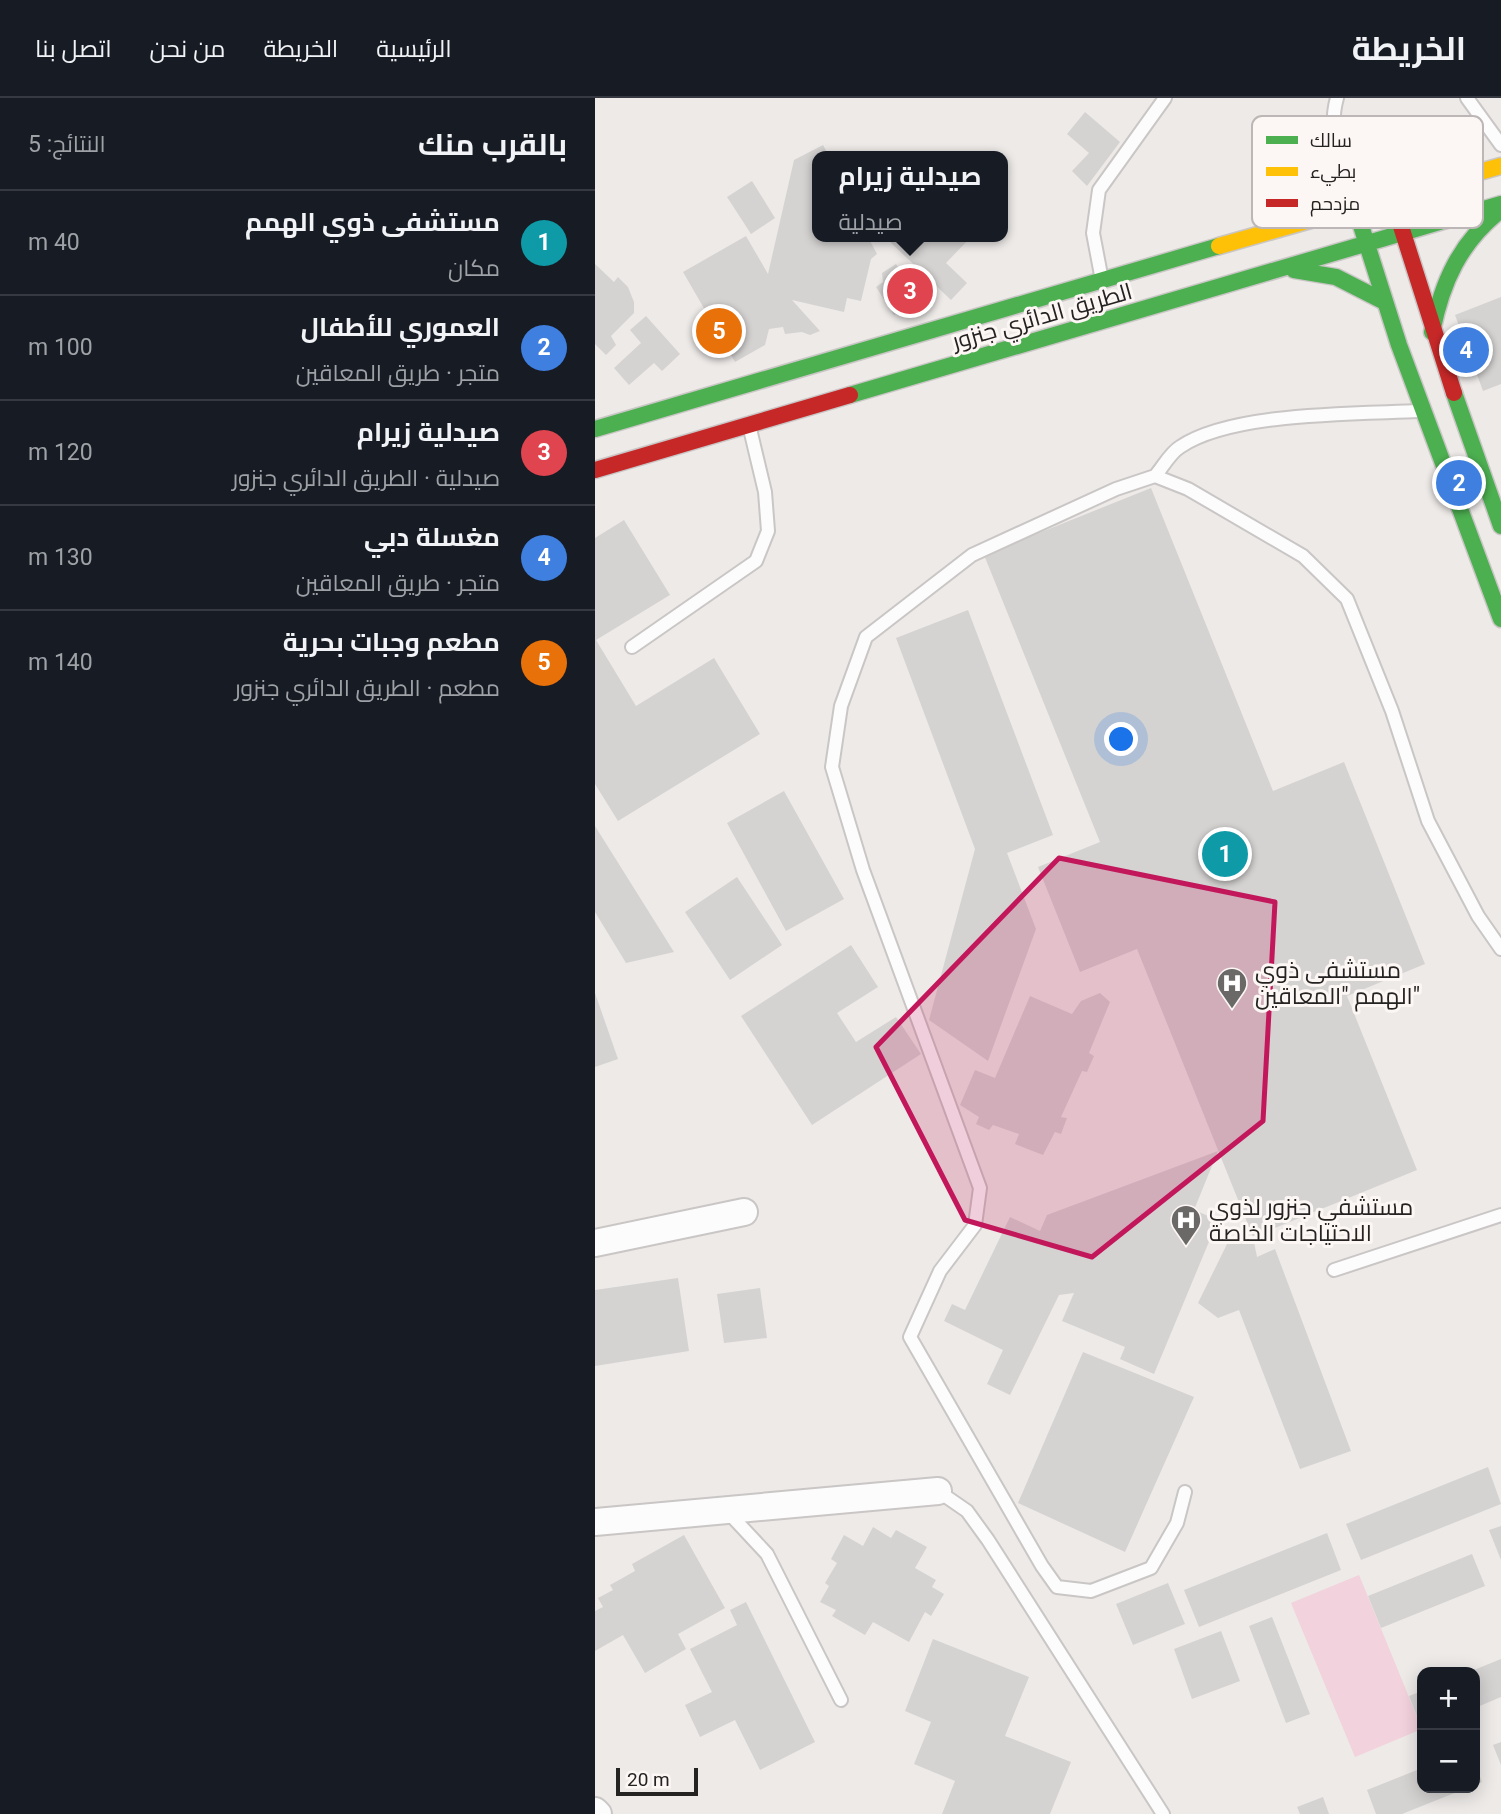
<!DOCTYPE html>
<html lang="ar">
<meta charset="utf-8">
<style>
:root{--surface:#171b24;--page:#20242c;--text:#f1f3f6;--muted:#9ea1a6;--line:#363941;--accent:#8c9099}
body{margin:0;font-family:Roboto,Cairo,sans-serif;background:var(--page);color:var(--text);direction:rtl}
.controls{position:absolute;right:21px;bottom:21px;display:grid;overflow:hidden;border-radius:14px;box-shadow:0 4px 18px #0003}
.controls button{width:63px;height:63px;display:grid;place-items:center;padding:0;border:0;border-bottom:2px solid var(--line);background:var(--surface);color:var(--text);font:35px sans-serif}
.scale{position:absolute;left:21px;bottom:18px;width:82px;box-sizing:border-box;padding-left:7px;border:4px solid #252322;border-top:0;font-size:19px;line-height:24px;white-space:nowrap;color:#252322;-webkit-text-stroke:5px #fcf7f5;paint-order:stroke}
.you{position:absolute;left:527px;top:642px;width:24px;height:24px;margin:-18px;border:5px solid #fff;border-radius:50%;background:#1a73e8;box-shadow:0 0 0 10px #1a73e833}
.badge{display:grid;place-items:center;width:46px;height:46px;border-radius:50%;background:var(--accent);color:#fff;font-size:23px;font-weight:700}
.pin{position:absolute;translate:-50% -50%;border:4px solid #fff;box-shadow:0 2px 7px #0006}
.popup{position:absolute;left:217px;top:53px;width:196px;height:91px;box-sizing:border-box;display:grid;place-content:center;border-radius:14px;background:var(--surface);filter:drop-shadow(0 2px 5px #0005);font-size:23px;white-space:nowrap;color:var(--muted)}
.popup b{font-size:26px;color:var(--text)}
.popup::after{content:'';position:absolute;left:50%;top:100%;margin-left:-14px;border:14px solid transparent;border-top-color:var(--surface)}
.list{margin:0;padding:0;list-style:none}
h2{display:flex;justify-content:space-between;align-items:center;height:91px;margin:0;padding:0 28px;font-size:30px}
h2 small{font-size:23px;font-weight:400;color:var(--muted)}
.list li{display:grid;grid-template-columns:46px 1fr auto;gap:21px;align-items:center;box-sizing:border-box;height:105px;padding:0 28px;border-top:2px solid var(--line)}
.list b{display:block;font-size:26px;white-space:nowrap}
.list p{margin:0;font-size:23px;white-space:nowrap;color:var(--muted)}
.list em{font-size:23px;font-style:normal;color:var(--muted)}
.map{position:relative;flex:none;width:906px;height:1716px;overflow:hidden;direction:ltr}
header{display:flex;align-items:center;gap:42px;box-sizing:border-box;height:98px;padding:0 35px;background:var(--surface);border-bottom:2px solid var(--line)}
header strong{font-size:33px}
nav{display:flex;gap:38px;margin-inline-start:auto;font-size:24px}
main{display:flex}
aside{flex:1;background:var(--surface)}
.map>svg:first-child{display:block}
</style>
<header>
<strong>الخريطة</strong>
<nav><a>الرئيسية</a><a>الخريطة</a><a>من نحن</a><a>اتصل بنا</a></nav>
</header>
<main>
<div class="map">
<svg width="906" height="1716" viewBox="0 0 906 1716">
<rect width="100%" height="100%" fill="#edeae8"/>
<path fill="#f2d2dc" d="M 764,1477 L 827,1631 L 760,1659 L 696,1505 Z"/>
<path fill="#d5d3d2" d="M 490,14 L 525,44 L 492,88 L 477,73 L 494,55 L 472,36 Z
M 228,47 L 234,58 L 222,58 L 222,139 L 273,139 L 282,156 L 276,161 L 266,203 L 252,200 L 249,214 L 197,202 L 225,233 L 215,237 L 207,234 L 190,236 L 188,229 L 174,231 L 170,247 L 140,264 L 88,174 L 151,138 L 173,176 L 199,62 Z
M 157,83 L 180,120 L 156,136 L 132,99 Z
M 294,139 L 376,139 L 351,165 L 372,185 L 356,202 L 292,141 Z
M 0,166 L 19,184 L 23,179 L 33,189 L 39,204 L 39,215 L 16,238 L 21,247 L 11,257 L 0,246 Z
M 301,166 L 324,202 L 299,217 L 281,189 L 288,184 L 287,175 Z
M 906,199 L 906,286 L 888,293 L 860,217 Z
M 51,218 L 85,256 L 67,273 L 59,265 L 34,287 L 19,270 L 46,245 L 35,232 Z
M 556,390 L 678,693 L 749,664 L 830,866 L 752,898 L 822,1072 L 658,1139 L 542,851 L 485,874 L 443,769 L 505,744 L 389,457 Z
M 29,422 L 75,497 L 1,542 L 41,608 L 119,560 L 165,636 L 23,723 L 0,686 L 0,440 Z
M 373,512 L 458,737 L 412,755 L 441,831 L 393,963 L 334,922 L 380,751 L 301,540 Z
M 189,693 L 249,801 L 191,833 L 132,725 Z
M 0,728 L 79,854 L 31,865 L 0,814 Z
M 142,779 L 187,847 L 135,882 L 90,814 Z
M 256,847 L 283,889 L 242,915 L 261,944 L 301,919 L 326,956 L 217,1027 L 146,918 Z
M 0,895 L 23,961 L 0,969 Z
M 505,895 L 515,904 L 494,955 L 499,958 L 492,974 L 487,973 L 466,1019 L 472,1020 L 466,1036 L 460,1034 L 448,1057 L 420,1046 L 424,1036 L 398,1027 L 394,1032 L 381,1026 L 384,1019 L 365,1007 L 380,972 L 400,980 L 435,898 L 477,916 L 486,903 Z
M 623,1053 L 599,1112 L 623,1122 L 559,1276 L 525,1261 L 530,1249 L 467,1223 L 479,1195 L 464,1197 L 415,1297 L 392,1286 L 408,1252 L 349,1223 L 357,1206 L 370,1212 L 415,1119 L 445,1133 L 452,1117 Z
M 658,1139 L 662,1159 L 680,1151 L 756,1353 L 705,1371 L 644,1212 L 623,1220 L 603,1205 L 634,1142 Z
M 83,1180 L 94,1253 L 0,1268 L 0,1192 Z
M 165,1190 L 172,1240 L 129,1245 L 122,1196 Z
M 488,1254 L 599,1299 L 530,1454 L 423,1405 Z
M 893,1369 L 906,1406 L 766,1462 L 751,1426 Z
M 906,1428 L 906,1462 L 894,1432 Z
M 278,1429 L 296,1440 L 301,1432 L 332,1449 L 320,1470 L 341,1482 L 337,1489 L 349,1496 L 336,1518 L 330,1514 L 314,1544 L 278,1524 L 270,1537 L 237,1518 L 241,1512 L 225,1504 L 234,1488 L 230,1485 L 242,1465 L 236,1461 L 249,1437 L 268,1448 Z
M 732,1435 L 746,1472 L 604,1529 L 589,1492 Z
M 89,1437 L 130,1510 L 83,1536 L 91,1551 L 50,1575 L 28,1537 L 0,1553 L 0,1513 L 8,1509 L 3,1500 L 18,1492 L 15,1487 L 40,1473 L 37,1466 Z
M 877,1456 L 890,1488 L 786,1530 L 773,1498 Z
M 573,1485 L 590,1526 L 538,1547 L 521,1506 Z
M 151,1504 L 220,1644 L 165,1672 L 140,1622 L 105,1639 L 90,1607 L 117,1594 L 95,1551 L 142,1527 L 135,1512 Z
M 677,1519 L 715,1616 L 691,1625 L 654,1528 Z
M 626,1533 L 645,1583 L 597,1601 L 579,1551 Z
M 338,1541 L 434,1579 L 410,1638 L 476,1664 L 455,1716 L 347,1716 L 360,1683 L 319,1666 L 336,1624 L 310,1613 Z
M 906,1561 L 906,1599 L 880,1610 L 880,1574 L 874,1574 Z
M 827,1593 L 827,1631 L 814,1598 Z
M 906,1644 L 906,1667 L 898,1647 Z
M 880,1666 L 887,1684 L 880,1687 Z
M 827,1670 L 827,1690 L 872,1690 L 807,1716 L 781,1716 L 772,1692 Z
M 728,1699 L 734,1716 L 705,1716 L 702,1709 Z"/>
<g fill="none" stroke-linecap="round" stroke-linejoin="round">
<g stroke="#c9c6c5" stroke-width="16">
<path id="lane" d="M 742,0 C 732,34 745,73 759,104
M 872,0 L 906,47
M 506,177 L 498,135 L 504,92 L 570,0
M 560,378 C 568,369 575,355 585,349 C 636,314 761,316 824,313
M 37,549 L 161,463 L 173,433 L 170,394 L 155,331
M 739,1172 L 906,1117
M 343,1393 L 372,1413 L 393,1442 L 568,1716
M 590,1394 L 582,1425 L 556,1470 L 496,1493 L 462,1489 L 447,1468 L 315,1239 L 345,1173 L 380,1127 L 385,1090 L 268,772 L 237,669 L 246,608 L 271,539 L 377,457 L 521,391 L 560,378 L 593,391 L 708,458 L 752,501 L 797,613 L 833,723 L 883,818 L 906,851
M 131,1412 L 172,1456 L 246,1602"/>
</g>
<g stroke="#c9c6c5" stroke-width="30">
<path id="street" d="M 0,1145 L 149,1114
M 0,1424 L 343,1393
M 0,1713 L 3,1716"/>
</g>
<g stroke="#c9c6c5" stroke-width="19">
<path id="fast" d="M 762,115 L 804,247 L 906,521
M 699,172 L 741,179 L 790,204
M 837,234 C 847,184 865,144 906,112
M 859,295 L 906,428
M 255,297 L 906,106
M 0,331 L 624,148"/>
</g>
<g stroke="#c9c6c5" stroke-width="19">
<path id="slow" d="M 624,148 L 906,68"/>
</g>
<g stroke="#c9c6c5" stroke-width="19">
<path id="jam" d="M 796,97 L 859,295
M 0,372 L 255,297"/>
</g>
<use href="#lane" stroke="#fcfcfc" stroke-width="12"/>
<use href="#street" stroke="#fcfcfc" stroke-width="26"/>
<use href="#fast" stroke="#4caf50" stroke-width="16"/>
<use href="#slow" stroke="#ffc107" stroke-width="16"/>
<use href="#jam" stroke="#c62828" stroke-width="16"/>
</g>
<path fill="#c2185b" fill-opacity="0.2" stroke="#c2185b" stroke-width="5" stroke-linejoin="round" d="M 464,760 L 680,804 L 668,1023 L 497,1159 L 370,1122 L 281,949 Z"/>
<defs>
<g id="hospital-pin" transform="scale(1.575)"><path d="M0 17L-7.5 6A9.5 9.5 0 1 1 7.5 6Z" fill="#6b6967" stroke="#fcf7f5"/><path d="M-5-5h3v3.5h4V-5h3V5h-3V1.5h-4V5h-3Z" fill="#fff"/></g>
</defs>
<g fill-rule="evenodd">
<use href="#hospital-pin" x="637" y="885"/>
<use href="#hospital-pin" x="591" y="1122"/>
</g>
<g text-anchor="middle" stroke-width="6" stroke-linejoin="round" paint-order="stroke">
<g font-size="23" fill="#252322" stroke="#fcf7f5">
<text transform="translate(447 218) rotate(-16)" y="8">الطريق الدائري جنزور</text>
</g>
<g font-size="23" fill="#252322" stroke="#fcf7f5" text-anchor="start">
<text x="660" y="880">مستشفى ذوي<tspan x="660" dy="26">الهمم "المعاقين"</tspan></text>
<text x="614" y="1117">مستشفي جنزور لذوي<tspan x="614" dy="26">الاحتياجات الخاصة</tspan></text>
</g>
</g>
<rect x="657" y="18" width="231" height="112" rx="10" fill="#fcf7f5" stroke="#bcb7b6" stroke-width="2"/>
<rect x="671" y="38" width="32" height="8" fill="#4caf50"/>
<rect x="671" y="69" width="32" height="9" fill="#ffc107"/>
<rect x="671" y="101" width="32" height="8" fill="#c62828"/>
<g font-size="19" fill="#252322">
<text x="715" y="49">سالك</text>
<text x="715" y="80">بطيء</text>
<text x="715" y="112">مزدحم</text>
</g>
</svg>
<div class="controls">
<button>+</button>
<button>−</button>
</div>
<div class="scale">20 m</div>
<div class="you"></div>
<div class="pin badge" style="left:630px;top:756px;background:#0f9aa8">1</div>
<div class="pin badge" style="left:864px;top:385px;background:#3f7fe0">2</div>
<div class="pin badge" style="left:315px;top:193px;background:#e0444e">3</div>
<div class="popup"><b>صيدلية زيرام</b>صيدلية</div>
<div class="pin badge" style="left:871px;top:252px;background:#3f7fe0">4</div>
<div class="pin badge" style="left:124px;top:233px;background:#e8710a">5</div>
</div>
<aside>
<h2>بالقرب منك<small>النتائج: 5</small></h2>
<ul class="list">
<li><span class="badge" style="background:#0f9aa8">1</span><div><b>مستشفى ذوي الهمم</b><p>مكان</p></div><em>40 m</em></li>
<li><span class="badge" style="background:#3f7fe0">2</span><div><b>العموري للأطفال</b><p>متجر · طريق المعاقين</p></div><em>100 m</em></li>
<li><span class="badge" style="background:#e0444e">3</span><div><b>صيدلية زيرام</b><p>صيدلية · الطريق الدائري جنزور</p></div><em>120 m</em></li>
<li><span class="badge" style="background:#3f7fe0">4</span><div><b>مغسلة دبي</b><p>متجر · طريق المعاقين</p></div><em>130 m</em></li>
<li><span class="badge" style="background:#e8710a">5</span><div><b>مطعم وجبات بحرية</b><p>مطعم · الطريق الدائري جنزور</p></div><em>140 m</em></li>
</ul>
</aside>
</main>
